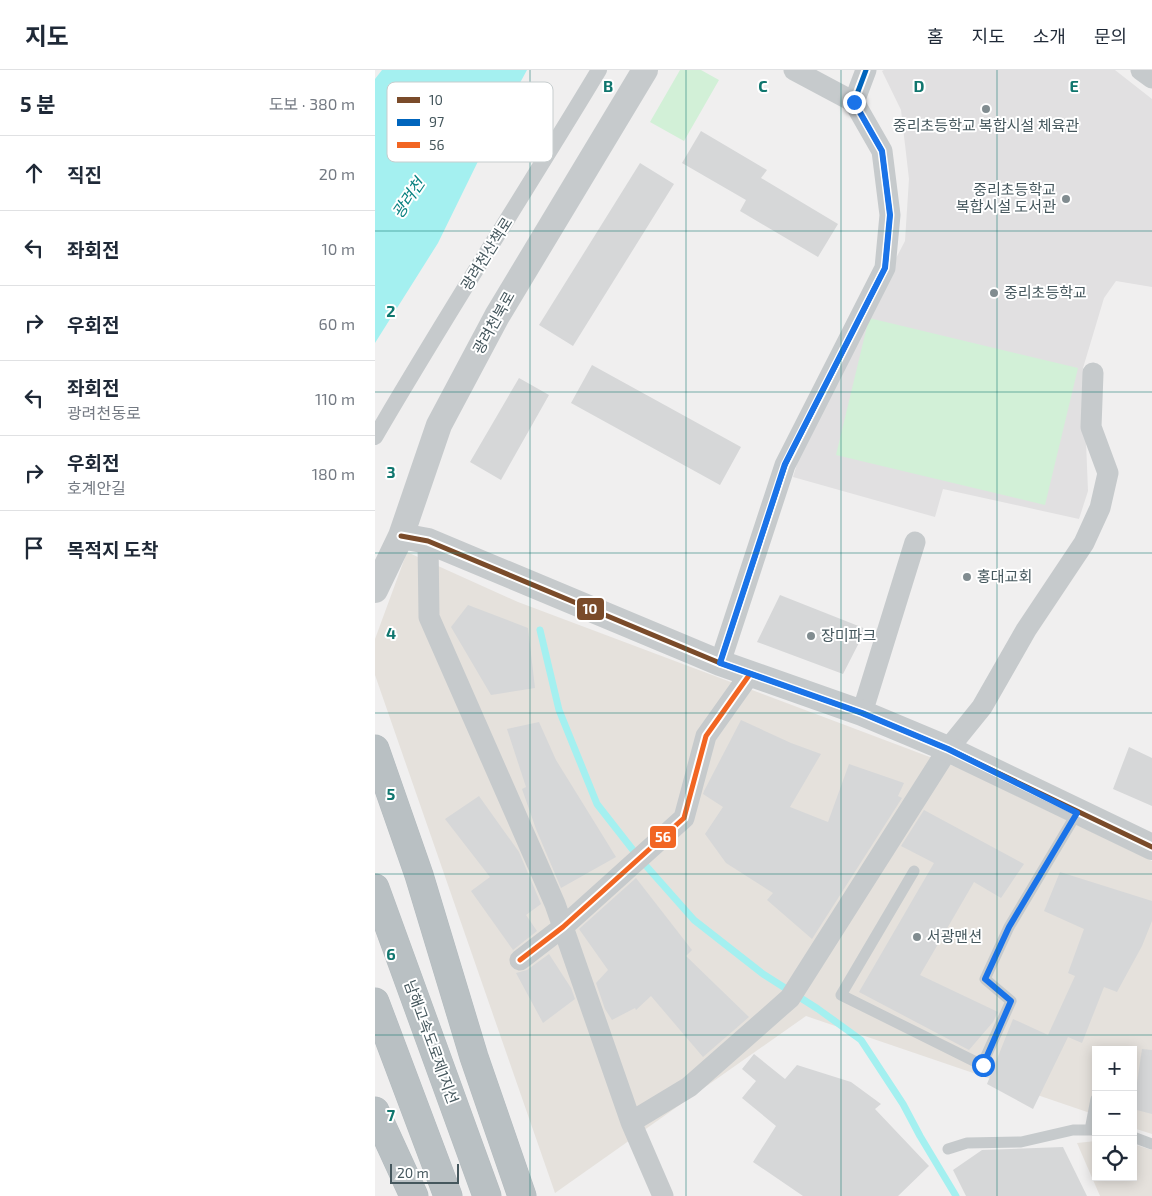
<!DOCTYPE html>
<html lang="ko">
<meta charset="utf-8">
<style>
:root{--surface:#fff;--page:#f6f6f7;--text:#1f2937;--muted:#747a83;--line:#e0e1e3}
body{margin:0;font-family:"Exo 2","Noto Sans KR",sans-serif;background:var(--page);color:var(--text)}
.controls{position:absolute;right:15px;bottom:15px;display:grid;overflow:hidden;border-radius:0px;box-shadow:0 2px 12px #0003}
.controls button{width:45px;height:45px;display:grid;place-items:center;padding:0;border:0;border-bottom:1px solid var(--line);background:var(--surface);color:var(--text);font:25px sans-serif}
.scale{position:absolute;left:15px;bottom:12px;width:69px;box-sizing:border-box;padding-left:5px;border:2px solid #45575d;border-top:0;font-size:14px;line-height:18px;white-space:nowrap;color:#45575d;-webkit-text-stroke:4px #fff;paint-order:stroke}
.stop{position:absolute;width:15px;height:15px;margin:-11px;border:4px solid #1a73e8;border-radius:50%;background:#fff}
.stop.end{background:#1a73e8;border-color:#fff;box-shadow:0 1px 5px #0008}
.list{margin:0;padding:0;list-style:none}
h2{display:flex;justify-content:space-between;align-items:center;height:65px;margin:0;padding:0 20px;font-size:21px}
h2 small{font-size:16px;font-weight:400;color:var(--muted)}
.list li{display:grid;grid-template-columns:32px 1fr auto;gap:15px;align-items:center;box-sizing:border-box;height:75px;padding:0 20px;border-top:1px solid var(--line)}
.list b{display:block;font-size:19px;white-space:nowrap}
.list p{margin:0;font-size:16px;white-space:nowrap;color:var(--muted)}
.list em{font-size:16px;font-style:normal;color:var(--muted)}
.icon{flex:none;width:28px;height:28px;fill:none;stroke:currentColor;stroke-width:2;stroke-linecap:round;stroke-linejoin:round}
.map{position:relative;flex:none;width:777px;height:1126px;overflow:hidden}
header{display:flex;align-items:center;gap:30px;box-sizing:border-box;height:70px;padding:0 25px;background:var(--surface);border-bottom:1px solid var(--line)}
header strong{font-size:24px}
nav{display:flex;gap:28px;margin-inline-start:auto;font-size:18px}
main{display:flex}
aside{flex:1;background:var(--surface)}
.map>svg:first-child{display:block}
</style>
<header>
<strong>지도</strong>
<nav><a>홈</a><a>지도</a><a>소개</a><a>문의</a></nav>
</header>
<main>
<aside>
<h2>5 분<small>도보 · 380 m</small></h2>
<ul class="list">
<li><svg class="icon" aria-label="ahead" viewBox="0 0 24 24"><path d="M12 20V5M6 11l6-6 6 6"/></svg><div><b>직진</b></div><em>20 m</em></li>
<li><svg class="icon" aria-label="left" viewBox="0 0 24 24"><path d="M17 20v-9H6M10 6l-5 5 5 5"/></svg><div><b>좌회전</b></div><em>10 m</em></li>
<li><svg class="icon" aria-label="right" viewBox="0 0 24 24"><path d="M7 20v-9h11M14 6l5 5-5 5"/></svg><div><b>우회전</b></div><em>60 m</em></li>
<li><svg class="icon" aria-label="left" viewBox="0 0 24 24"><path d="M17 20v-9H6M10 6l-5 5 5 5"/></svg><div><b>좌회전</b><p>광려천동로</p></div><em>110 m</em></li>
<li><svg class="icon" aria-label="right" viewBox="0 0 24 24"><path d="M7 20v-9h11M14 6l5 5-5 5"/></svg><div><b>우회전</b><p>호계안길</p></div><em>180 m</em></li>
<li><svg class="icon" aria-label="arrive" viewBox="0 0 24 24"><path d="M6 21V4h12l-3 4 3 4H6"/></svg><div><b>목적지 도착</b></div></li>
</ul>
</aside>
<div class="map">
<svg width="777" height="1126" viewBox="0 0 777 1126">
<rect width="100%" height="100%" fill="#f0efef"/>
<path fill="#e5e1dc" d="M 32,482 L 143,532 L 584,698 L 777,791 L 777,1064 L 758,1058 L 758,980 L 721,980 L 721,1045 L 431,946 L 180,1123 L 0,605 L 0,569 Z
M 721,1071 L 721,1107 L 758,1107 L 758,1074 L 777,1080 L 777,1126 L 725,1126 L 702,1073 Z"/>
<path fill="#e1e0e1" d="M 509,0 L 740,0 L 777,29 L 777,217 L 741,211 L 729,228 L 708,298 L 713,421 L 704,449 L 568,419 L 560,447 L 418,407 L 434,355 L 530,171 L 534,109 L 526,40 L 507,1 Z"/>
<path fill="#d2f0d7" d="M 305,0 L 326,0 L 344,10 L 309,71 L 275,52 Z
M 494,248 L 703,298 L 670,435 L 461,385 Z"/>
<path fill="#a4f0f0" d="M 7,0 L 152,0 L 111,75 L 63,173 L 0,273 L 0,9 Z"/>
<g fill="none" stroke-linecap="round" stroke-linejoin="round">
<path stroke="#a4f0f0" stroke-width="7" d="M 165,560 L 184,640 L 222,734 L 265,789 L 319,850 L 388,904 L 443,939 L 486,970 L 528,1034 L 545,1066 L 581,1126"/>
</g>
<path fill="#d6d7d8" d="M 326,61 L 392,100 L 386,108 L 463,154 L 443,187 L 365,141 L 371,130 L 307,93 Z
M 265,93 L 299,114 L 198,276 L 164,255 Z
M 217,295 L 366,377 L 345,415 L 196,333 Z
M 144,308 L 174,325 L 126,410 L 95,392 Z
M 405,525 L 491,559 L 468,604 L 382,572 Z
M 93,535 L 153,558 L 160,618 L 116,625 L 76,557 Z
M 366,650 L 416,673 L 446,684 L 415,737 L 453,752 L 474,694 L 529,713 L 523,726 L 527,728 L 437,869 L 392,830 L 398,823 L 351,793 L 330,764 L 348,737 L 328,724 L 329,721 Z
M 164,652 L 181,690 L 241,787 L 186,818 L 161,759 L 147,719 L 151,717 L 132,659 Z
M 754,677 L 777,688 L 777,736 L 738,719 Z
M 104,726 L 144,782 L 166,834 L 151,845 L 162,861 L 138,880 L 96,821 L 115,807 L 70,749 Z
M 549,740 L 649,794 L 626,828 L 599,812 L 545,905 L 623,942 L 618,952 L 594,980 L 484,922 L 559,793 L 526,776 Z
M 685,802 L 777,831 L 777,851 L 767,876 L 742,922 L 729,917 L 707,973 L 693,967 L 658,1039 L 612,1014 L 638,949 L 673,965 L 700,906 L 693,903 L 709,859 L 669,841 Z
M 261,808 L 317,880 L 311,886 L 374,947 L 328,987 L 276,926 L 261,940 L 260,938 L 237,950 L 230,939 L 221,913 L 233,900 L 204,859 Z
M 174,884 L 196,918 L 200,929 L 168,953 L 141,903 L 152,900 Z
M 767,979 L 777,980 L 777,1044 L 758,1039 Z
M 379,984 L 410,1009 L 422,995 L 476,1012 L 506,1034 L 500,1039 L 554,1096 L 523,1126 L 428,1126 L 378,1092 L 401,1056 L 367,1028 L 381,1011 L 367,999 Z
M 688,1077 L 712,1126 L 591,1126 L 578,1100 L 607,1080 Z"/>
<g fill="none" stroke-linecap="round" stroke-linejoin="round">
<g stroke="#b4bbbf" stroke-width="29">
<path id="motorway" d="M 0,679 L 44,805 L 99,987 L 147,1126
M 0,818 L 112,1126
M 0,932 L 73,1126
M 0,1041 L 39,1126"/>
</g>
<path stroke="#c6cacc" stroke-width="11" d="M 539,801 L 466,925 L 607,995 L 636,931 L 610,909 L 634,857 L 702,743
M 715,1060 L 721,1029
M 758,1067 L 777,1074
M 573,1079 L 592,1073 L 646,1072 L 698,1060 L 721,1060"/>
<path stroke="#c6cacc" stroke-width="16" d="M 0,367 C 72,243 150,123 224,0"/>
<path stroke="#c6cacc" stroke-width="21" d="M 419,0 L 479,32
M 766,0 L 777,8
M 53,471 L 54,547 L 180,834 L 256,1052 L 288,1126
M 345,593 L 410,395 L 510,198 L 515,145 L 507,81 L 479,32 L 491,0
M 487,643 L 540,472
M 145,890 L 188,857 L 309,748 L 331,666 L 375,604
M 256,1052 L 314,1017 L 415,928 L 573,679 L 607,637 L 651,560 L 709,473 L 725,438 L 733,403 L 716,357 L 718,303"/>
<path stroke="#c6cacc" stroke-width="26" d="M 26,466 L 53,471 L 345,593 L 487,643 L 573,679 L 777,777
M 0,520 L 26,466 L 64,355 L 122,246 L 270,0"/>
<use href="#motorway" stroke="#b9c0c3" stroke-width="28"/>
<g stroke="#fff" stroke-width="9">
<path id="bus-1" d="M 26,466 L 53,471 L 345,593 L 487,643 L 573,679 L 777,777"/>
</g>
<g stroke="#fff" stroke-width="9">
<path id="bus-2" d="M 345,593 L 410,395 L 510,198 L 515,145 L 507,81 L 479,32 L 491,0"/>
</g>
<g stroke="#fff" stroke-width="9">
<path id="bus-3" d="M 145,890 L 188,857 L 309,748 L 331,666 L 375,604"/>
</g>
<use href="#bus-1" stroke="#7a4b2a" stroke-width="5"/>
<use href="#bus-2" stroke="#0065bd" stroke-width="5"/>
<use href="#bus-3" stroke="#f26522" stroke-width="5"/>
</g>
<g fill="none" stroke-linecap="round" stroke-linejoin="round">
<path stroke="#1a73e8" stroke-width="6" d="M 479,32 L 507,81 L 515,145 L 510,198 L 410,394 L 345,593 L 487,643 L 573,679 L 702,743 L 634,857 L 610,909 L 636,931 L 608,995"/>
</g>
<path fill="none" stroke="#0f766e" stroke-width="1" stroke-opacity="0.55" d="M 155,0 L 155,1126M 311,0 L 311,1126M 466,0 L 466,1126M 622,0 L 622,1126M 0,161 L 777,161M 0,322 L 777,322M 0,483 L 777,483M 0,643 L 777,643M 0,804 L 777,804M 0,965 L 777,965"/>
<g fill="#818c90" stroke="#fff" stroke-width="2">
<circle cx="611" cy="39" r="5"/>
<circle cx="691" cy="129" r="5"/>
<circle cx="619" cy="223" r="5"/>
<circle cx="592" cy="507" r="5"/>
<circle cx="436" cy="566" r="5"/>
<circle cx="542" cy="867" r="5"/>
</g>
<g text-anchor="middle" stroke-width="4" stroke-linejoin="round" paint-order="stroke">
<g font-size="15" fill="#45575d" stroke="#fff" text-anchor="start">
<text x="611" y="61" text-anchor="middle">중리초등학교 복합시설 체육관</text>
<text x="681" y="125" text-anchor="end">중리초등학교<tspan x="681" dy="17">복합시설 도서관</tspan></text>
<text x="629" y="228">중리초등학교</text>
<text x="602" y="512">홍대교회</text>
<text x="446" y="571">장미파크</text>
<text x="552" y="872">서광맨션</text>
</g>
<g font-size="15" fill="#45575d" stroke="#fff">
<text transform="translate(112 184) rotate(-58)" y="5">광려천산책로</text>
<text transform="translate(119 253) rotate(-61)" y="5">광려천북로</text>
<text transform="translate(56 972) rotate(70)" y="5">남해고속도로제1지선</text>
</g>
<g font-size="16" font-style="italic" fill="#088180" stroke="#fff">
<text transform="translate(33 128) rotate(-56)" y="6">광려천</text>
</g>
</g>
<rect x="12" y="12" width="166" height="80" rx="8" fill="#fff" stroke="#c7cdce" stroke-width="1"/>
<rect x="22" y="27" width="23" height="6" fill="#7a4b2a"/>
<rect x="22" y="49" width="23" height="7" fill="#0065bd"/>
<rect x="22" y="72" width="23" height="6" fill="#f26522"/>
<g font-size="14" fill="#45575d">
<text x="54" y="35">10</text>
<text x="54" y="57">97</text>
<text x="54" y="80">56</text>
</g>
<g font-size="16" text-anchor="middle" font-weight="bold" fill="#0f766e" stroke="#fff" stroke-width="4" stroke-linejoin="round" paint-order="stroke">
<text x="233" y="22">B</text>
<text x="388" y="22">C</text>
<text x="544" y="22">D</text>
<text x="699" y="22">E</text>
<text x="16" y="247">2</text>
<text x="16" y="408">3</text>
<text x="16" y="569">4</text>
<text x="16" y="730">5</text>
<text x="16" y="890">6</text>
<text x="16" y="1051">7</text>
</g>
<g stroke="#fff" stroke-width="2">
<rect x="201" y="527" width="29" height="24" rx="5" fill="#7a4b2a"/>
<rect x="274" y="755" width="28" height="24" rx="5" fill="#f26522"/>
</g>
<g font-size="14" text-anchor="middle" font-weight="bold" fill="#fff">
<text x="215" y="544">10</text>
<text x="288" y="772">56</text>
</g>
</svg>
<div class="controls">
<button>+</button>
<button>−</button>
<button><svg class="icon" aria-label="locate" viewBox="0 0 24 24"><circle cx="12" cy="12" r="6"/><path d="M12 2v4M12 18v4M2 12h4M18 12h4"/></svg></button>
</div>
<div class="scale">20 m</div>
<div class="stop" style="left:608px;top:995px"></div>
<div class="stop end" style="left:479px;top:32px"></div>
</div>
</main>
